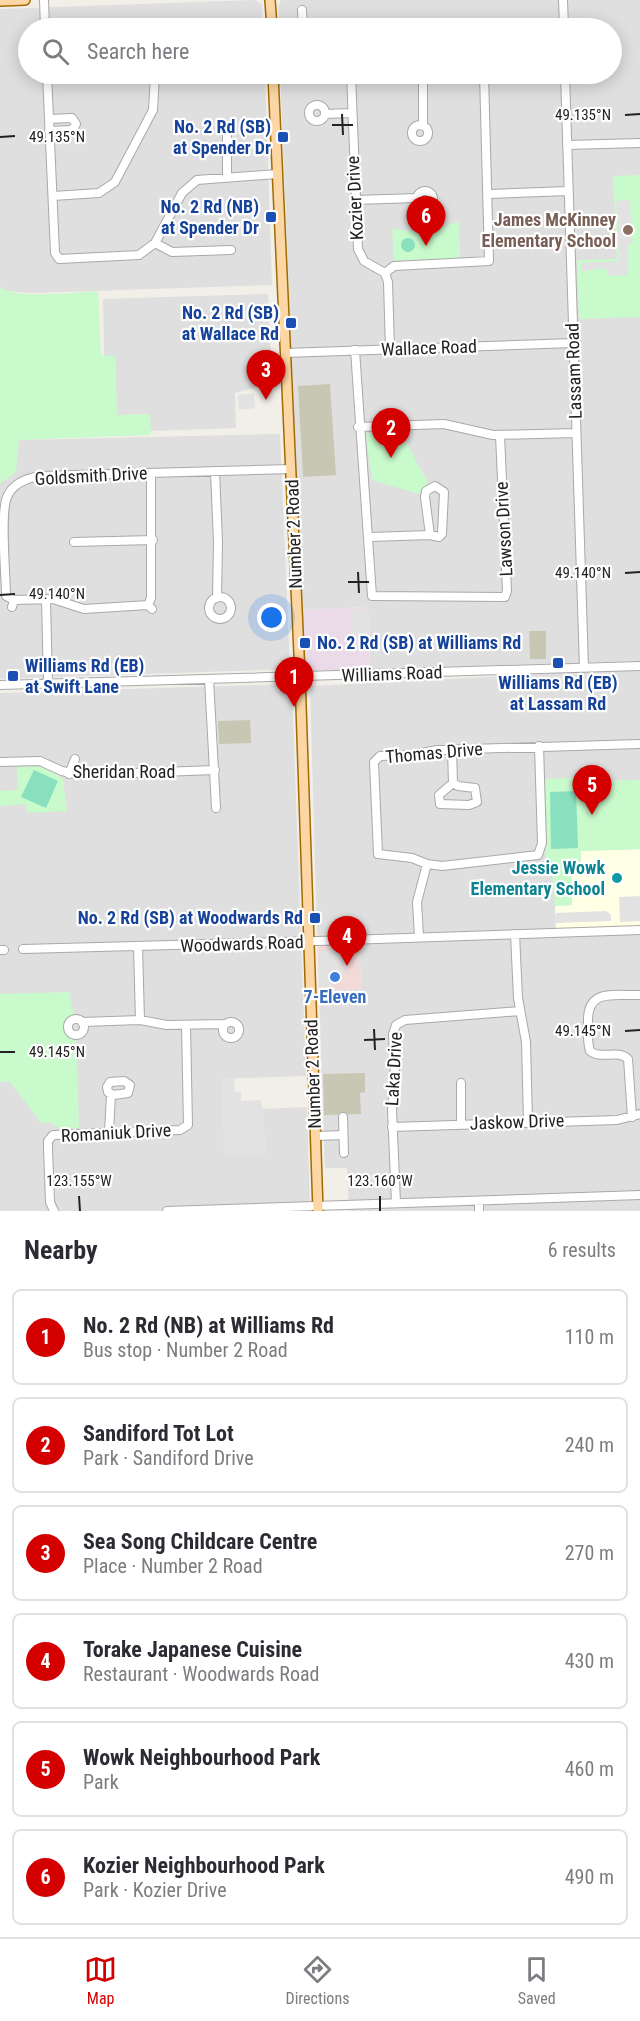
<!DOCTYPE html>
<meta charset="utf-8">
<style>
:root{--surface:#fff;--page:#f2f2f3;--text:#2b2b33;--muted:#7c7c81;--line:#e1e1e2;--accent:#d40000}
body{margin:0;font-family:"Roboto Condensed",sans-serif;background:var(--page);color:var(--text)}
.you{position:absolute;left:272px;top:618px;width:21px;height:21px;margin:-15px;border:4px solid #fff;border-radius:50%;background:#1a73e8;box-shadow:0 0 0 9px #1a73e833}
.badge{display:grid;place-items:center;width:39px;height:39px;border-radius:50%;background:var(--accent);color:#fff;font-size:20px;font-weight:700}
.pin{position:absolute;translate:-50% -50px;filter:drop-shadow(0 2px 3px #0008)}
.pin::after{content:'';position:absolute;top:32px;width:21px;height:18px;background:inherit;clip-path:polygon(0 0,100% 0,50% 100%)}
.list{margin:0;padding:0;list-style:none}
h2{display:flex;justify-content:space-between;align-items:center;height:78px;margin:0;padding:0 24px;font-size:26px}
h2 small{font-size:20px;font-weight:400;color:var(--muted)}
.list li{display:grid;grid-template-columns:39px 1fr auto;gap:18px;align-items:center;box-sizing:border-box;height:96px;margin:0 12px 12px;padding:0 12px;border:2px solid var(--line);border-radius:9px}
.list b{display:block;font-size:22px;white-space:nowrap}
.list p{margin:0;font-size:20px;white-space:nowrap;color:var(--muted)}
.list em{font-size:20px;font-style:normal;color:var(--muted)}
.icon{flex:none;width:33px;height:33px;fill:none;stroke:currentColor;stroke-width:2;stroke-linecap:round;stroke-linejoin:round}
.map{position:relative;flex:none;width:640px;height:1211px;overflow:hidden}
.search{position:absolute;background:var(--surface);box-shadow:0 3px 15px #0003;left:18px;right:18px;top:18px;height:66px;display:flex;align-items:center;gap:15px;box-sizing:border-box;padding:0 21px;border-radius:33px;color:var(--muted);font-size:22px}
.sheet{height:726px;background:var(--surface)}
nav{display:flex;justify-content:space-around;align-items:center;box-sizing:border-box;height:84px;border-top:2px solid var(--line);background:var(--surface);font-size:16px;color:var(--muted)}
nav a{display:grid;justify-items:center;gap:3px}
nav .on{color:var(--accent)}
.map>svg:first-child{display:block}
</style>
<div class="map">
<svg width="640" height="1211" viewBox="0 0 640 1211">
<rect width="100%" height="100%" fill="#f2efe9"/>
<path fill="#e0dfdf" d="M 255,0 L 262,4 L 263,28 L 28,28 L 28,74 L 265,74 L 272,285 L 33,293 L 5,291 L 0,287 L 0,9 Z
M 281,0 L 640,0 L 640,661 L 370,669 L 368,607 L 302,610 L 280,74 L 612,74 L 612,28 L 279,28 L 278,7 Z
M 268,294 L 271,364 L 259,368 L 255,388 L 235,393 L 236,428 L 151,431 L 149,414 L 117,415 L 115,356 L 104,356 L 103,299 Z
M 280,434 L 290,669 L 0,679 L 0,480 L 19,440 Z
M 640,669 L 640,1211 L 349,1211 L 347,1168 L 325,1168 L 319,990 L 361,989 L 359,934 L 317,935 L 310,686 Z
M 286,684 L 292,689 L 306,1076 L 221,1079 L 265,1155 L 263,1109 L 307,1107 L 310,1211 L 0,1211 L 0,693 Z"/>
<path fill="#f2dad9" d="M 359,934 L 361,989 L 319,990 L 317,935 Z"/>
<path fill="#ebdbe8" d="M 368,607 L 370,669 L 312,671 L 306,668 L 302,610 Z"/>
<path fill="#ffffe5" d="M 640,849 L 640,929 L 556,932 L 555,906 L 572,905 L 571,863 L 581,851 Z"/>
<path fill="#c7c7b4" d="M 330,384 L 336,475 L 303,477 L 298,386 Z
M 529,631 L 546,631 L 546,659 L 530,659 Z
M 250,720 L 251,743 L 219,744 L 218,721 Z
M 365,1073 L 365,1092 L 360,1093 L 361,1114 L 324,1115 L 323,1074 Z"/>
<path fill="#c8facc" d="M 640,175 L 640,317 L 579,319 L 577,260 L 617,259 L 613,176 Z
M 420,210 L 426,211 L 428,231 L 459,222 L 460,258 L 394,261 L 392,228 L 420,233 Z
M 0,287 C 17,300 75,292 98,291 L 101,355 L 115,356 L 117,415 L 150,414 L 151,435 L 19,440 L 16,472 L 0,484 Z
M 400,431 L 428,483 L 419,494 L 372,480 L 365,434 Z
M 17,766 L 45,767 L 63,779 L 67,811 L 27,813 L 26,804 L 0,806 L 0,791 L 18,790 Z
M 591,777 L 592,781 L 640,780 L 640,849 L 581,851 L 581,862 L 571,863 L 572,905 L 555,906 L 551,862 L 545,857 L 544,779 Z
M 69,992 L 74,1016 L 67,1020 L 64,1029 L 68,1036 L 76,1039 L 79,1128 L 61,1129 L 49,1122 L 42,1124 L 10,1082 L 0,1082 L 0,994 Z"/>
<path fill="#88e0be" d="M401 245a7 7 0 1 1 14 0a7 7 0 1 1-14 0Z
M 34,770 L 58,781 L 46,808 L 21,797 Z
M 576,791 L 578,848 L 551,849 L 550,792 Z"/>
<path fill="#e2e2e2" d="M 630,200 L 632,245 L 627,245 L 628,275 L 607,276 L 607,270 L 600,268 L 581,272 L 581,263 L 619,261 L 616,201 Z
M 254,393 L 255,408 L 239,410 L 238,395 Z
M 351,609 L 367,609 L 368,635 L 352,635 Z
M 640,896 L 640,921 L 620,922 L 619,897 Z
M 606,911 L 611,915 L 611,921 L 554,923 L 556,913 Z
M 355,949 L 355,954 L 344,955 L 345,975 L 331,975 L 331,987 L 320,988 L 319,953 L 323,953 L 323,950 Z
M 221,1078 L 234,1078 L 235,1092 L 241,1091 L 241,1101 L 260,1100 L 263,1109 L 265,1155 L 224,1156 Z"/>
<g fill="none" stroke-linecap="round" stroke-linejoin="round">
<g stroke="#a9a9a9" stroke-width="10">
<path id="minor" d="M 44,0 L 45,28
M 563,0 L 564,28
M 302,10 L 303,28
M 47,74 L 55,253 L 59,259 L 139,255 L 155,243 L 182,193 L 197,180 L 277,174
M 351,74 L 358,249 L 364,261 L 385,273
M 565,74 L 584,668
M 220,75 L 273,74
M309 113a8 8 0 1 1 16 0a8 8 0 1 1-16 0Z
M 325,114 L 351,113
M 49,119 L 72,118 L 76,124 L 72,130 L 49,131
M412 133a8 8 0 1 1 16 0a8 8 0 1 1-16 0Z
M 423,126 L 423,74
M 227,133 L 227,176
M 567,145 L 640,143
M417 199a8 8 0 1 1 16 0a8 8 0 1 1-16 0Z
M 488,194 L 568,191
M 53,196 L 99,193 L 115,182 L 153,110 L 155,74
M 355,200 L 417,198
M 155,243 L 172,252 L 231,250
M 385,273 L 394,266 L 489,261 L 484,74
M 385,273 L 388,282 L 390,349
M 355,350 L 372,596 L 505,597 L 507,591 L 500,435
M 285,353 L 573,343
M 358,427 L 444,424 L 493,435 L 576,433
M 215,471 L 218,542 L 217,598
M 151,473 L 151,598 L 148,605 L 152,609
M 370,537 L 430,535 L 439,537 L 442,534 L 444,492 L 435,486 L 426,491 L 425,497 L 430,535
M 74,542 L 153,540
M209 608a11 11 0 1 1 22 0a11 11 0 1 1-22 0Z
M 46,599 L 48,684
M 14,600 L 6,596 C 6,575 0,514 7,497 C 13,483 26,478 41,476 L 291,469
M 12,607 L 14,600 L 53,599 L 84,609 L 148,605
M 209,679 L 216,808
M 0,685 L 640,666
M 539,746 L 542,843 L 538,855 L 442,866 L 427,864 L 412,858 L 378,854 L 374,762 L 380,756 L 412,755 L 437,750 L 640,744
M 452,749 L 453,783 L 458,786 L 475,788 L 477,802 L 469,805 L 440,804 L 439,795 L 453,783
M 0,762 L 40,761 L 62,771 L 80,775 L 215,770
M 69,774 L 75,759
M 515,934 L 518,998 L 526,1042 L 528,1121
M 419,936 L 417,902 L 427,864
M 138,947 L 140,1020
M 23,949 C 229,944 434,938 640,930
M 0,950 L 4,950
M68 1027a8 8 0 1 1 16 0a8 8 0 1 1-16 0Z
M 82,1022 L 140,1020 L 167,1025 L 225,1024
M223 1030a8 8 0 1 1 16 0a8 8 0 1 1-16 0Z
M 124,1081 L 130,1085 L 128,1093 L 113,1095 L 108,1092 L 107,1087 L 110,1082 Z
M 461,1083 L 461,1124
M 343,1117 L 344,1153
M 632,1117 L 628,1059 C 618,1049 601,1060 590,1051 C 587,1042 588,1032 588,1022 C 587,988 614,996 640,995
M 392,1127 L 617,1120 L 640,1114
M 109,1132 L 111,1094
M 316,1136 L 343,1135
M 479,1201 L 479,1211
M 396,1203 L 392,1110 L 395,1075 L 393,1034 L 396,1025 L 405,1020 L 520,1011
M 54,1211 L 50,1202 L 48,1148 L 48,1141 L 53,1135 L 180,1130 L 188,1125 L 186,1025
M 167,1211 L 640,1195"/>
</g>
<g stroke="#a06b00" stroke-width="12">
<path id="major" d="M 270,0 L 272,28
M 0,1 L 25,0
M 273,74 L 300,676 L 318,1211"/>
</g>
<use href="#minor" stroke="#fff" stroke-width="8"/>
<use href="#major" stroke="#fcd6a4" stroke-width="9"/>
</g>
<path fill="none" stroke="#222" stroke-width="2" d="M 342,114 L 343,135M 625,115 L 640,114M 332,125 L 353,125M 0,137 L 15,136M 358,572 L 359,593M 625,573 L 640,572M 348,582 L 369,582M 0,595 L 15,594M 374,1029 L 375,1050M 625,1031 L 640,1030M 364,1040 L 385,1039M 0,1052 L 15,1052M 79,1196 L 80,1211M 380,1196 L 380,1211"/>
<g fill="#1a4fb4" stroke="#fff" stroke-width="2">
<rect x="277" y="131" width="12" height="12" rx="3"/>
<rect x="265" y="211" width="12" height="12" rx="3"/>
<rect x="285" y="317" width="12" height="12" rx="3"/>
<rect x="299" y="637" width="12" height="12" rx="3"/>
<rect x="552" y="657" width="12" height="12" rx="3"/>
<rect x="7" y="670" width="12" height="12" rx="3"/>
<rect x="309" y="912" width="12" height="12" rx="3"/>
</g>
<circle fill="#8d6e63" stroke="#fff" stroke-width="2" cx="628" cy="230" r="6"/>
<circle fill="#0f9aa8" stroke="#fff" stroke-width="2" cx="617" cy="878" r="6"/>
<circle fill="#3f7fe0" stroke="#fff" stroke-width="2" cx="335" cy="977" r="6"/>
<g text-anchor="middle" stroke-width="4.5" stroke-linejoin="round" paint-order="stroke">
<g font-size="18" font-weight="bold" fill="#164399" stroke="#fff" text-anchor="end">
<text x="271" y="133">No. 2 Rd (SB)<tspan x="271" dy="21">at Spender Dr</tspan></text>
<text x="259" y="213">No. 2 Rd (NB)<tspan x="259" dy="21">at Spender Dr</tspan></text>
<text x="279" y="319">No. 2 Rd (SB)<tspan x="279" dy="21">at Wallace Rd</tspan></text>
<text x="317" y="649" text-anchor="start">No. 2 Rd (SB) at Williams Rd</text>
<text x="25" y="672" text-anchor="start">Williams Rd (EB)<tspan x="25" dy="21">at Swift Lane</tspan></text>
<text x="558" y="689" text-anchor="middle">Williams Rd (EB)<tspan x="558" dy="21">at Lassam Rd</tspan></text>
<text x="303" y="924">No. 2 Rd (SB) at Woodwards Rd</text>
</g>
<g font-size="18" fill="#222" stroke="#fff">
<text transform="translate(355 198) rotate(-93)" y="6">Kozier Drive</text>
<text transform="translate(429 348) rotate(-2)" y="6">Wallace Road</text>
<text transform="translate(574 371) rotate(-92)" y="6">Lassam Road</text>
<text transform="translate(91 476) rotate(-3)" y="6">Goldsmith Drive</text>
<text transform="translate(504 529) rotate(-93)" y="6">Lawson Drive</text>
<text transform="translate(294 534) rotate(-92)" y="6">Number 2 Road</text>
<text transform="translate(392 674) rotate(-2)" y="6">Williams Road</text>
<text transform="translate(434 753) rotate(-5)" y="6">Thomas Drive</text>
<text x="124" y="778">Sheridan Road</text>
<text transform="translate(242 944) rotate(-2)" y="6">Woodwards Road</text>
<text transform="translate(394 1069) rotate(-87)" y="6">Laka Drive</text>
<text transform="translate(313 1074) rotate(-92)" y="6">Number 2 Road</text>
<text transform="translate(517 1122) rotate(-2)" y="6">Jaskow Drive</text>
<text transform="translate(116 1133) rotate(-3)" y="6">Romaniuk Drive</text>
</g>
<g font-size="18" font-weight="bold" fill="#785e54" stroke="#fff" text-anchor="end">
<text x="616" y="226">James McKinney<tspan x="616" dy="21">Elementary School</tspan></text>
</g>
<g font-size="18" font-weight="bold" fill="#0d838f" stroke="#fff" text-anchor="end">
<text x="605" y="874">Jessie Wowk<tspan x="605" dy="21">Elementary School</tspan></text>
</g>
<g font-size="18" font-weight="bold" fill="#366cbe" stroke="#fff">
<text x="335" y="1003">7-Eleven</text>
</g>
</g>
<g font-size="15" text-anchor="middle" fill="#222" stroke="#fff" stroke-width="4.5" stroke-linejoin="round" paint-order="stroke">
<text x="583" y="120">49.135°N</text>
<text x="57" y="142">49.135°N</text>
<text x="583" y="578">49.140°N</text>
<text x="57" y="599">49.140°N</text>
<text x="583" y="1036">49.145°N</text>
<text x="57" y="1057">49.145°N</text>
<text x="79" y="1186">123.155°W</text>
<text x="380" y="1186">123.160°W</text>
</g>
</svg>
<div class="you"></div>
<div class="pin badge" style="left:294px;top:707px">1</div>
<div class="pin badge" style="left:391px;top:458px">2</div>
<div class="pin badge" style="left:266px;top:400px">3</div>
<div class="pin badge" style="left:347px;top:966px">4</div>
<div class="pin badge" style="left:592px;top:815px">5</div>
<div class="pin badge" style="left:426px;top:246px">6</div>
<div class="search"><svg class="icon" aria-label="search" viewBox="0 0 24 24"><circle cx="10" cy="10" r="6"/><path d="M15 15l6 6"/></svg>Search here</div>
</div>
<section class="sheet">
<h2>Nearby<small>6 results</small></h2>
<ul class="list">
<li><span class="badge">1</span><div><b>No. 2 Rd (NB) at Williams Rd</b><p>Bus stop · Number 2 Road</p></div><em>110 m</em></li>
<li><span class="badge">2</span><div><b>Sandiford Tot Lot</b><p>Park · Sandiford Drive</p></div><em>240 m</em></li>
<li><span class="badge">3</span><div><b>Sea Song Childcare Centre</b><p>Place · Number 2 Road</p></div><em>270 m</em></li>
<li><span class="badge">4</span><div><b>Torake Japanese Cuisine</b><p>Restaurant · Woodwards Road</p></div><em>430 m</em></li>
<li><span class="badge">5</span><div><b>Wowk Neighbourhood Park</b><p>Park</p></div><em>460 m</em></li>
<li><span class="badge">6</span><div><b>Kozier Neighbourhood Park</b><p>Park · Kozier Drive</p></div><em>490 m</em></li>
</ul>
</section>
<nav>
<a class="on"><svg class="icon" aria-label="map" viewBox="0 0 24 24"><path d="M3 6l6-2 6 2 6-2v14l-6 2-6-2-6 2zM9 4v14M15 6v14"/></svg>Map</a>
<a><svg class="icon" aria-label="directions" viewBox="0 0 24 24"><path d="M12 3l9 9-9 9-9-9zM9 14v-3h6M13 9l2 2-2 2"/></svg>Directions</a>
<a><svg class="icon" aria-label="saved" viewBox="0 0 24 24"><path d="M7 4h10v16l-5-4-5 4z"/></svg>Saved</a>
</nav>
